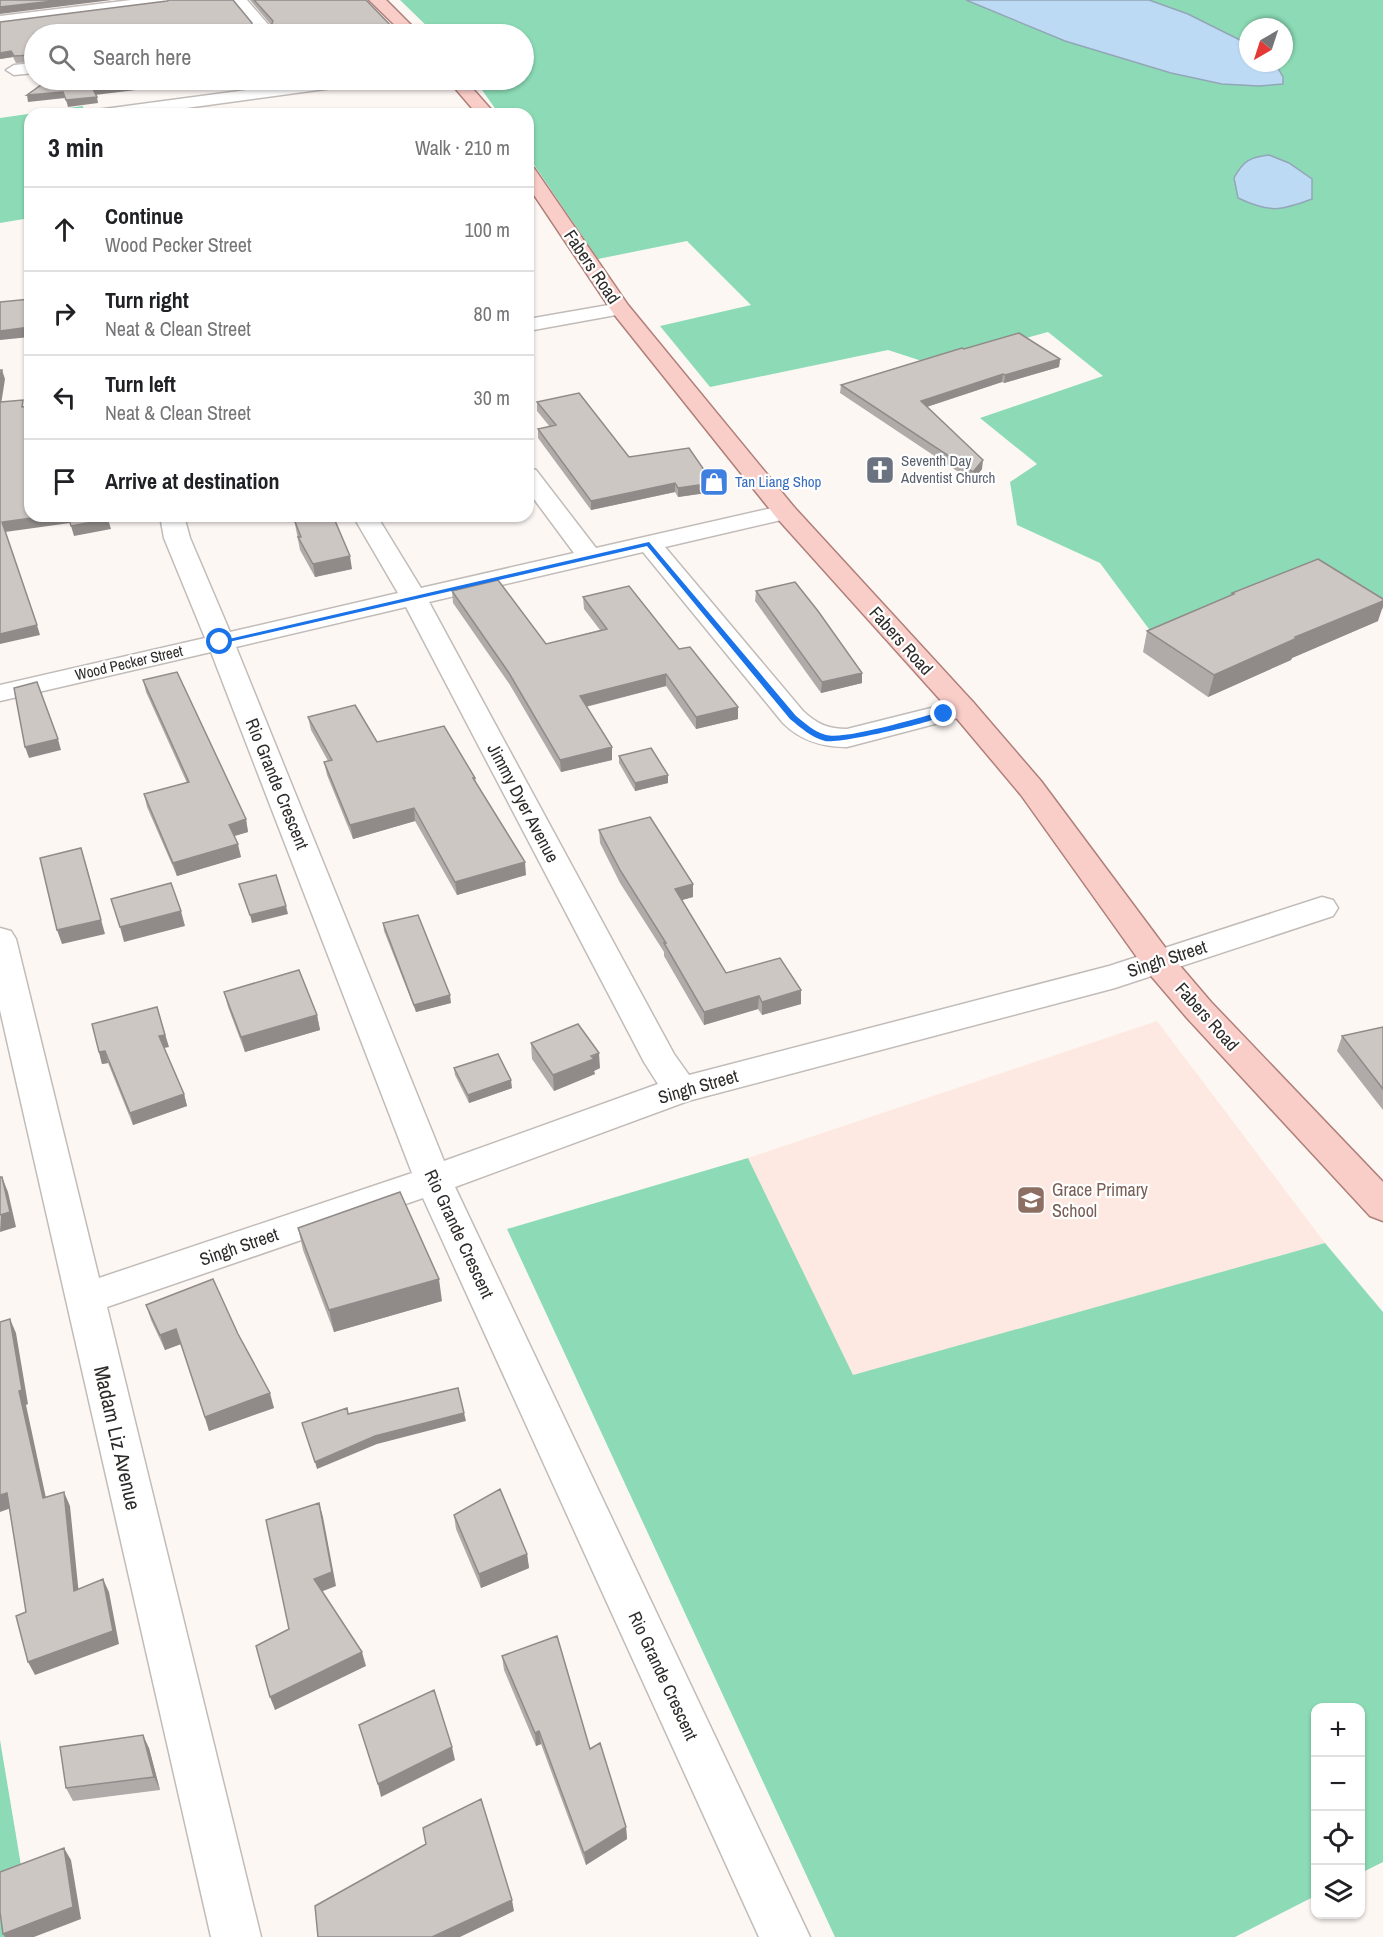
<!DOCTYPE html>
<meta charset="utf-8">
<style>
:root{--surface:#fff;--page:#f6f6f6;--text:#202124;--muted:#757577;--line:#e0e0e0}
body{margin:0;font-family:"Archivo Narrow",sans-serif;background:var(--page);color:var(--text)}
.controls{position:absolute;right:18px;bottom:18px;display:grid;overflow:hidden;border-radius:12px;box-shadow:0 2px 4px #0004}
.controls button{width:54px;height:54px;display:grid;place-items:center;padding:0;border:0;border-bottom:2px solid var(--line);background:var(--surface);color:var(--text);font:30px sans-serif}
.compass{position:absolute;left:1239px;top:18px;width:54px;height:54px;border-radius:50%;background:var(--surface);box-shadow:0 2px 4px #0004;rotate:219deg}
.stop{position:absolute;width:18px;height:18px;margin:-14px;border:4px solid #1a73e8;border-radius:50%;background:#fff}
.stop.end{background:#1a73e8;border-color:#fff;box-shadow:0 2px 6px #0008}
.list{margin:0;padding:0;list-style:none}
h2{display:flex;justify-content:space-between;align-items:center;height:78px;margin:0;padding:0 24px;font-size:26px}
h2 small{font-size:20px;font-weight:400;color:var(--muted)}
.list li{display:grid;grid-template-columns:39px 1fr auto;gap:18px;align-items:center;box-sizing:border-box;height:84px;padding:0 24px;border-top:2px solid var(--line)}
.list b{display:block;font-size:22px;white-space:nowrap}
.list p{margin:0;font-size:20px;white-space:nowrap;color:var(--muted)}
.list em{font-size:20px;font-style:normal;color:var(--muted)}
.icon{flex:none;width:33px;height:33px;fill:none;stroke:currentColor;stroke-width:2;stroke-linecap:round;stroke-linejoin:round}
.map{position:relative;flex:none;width:1383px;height:1937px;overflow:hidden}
.search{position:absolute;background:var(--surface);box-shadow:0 2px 4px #0004;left:24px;top:24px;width:510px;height:66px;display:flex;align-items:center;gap:15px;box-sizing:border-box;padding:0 21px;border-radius:33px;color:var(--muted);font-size:22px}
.panel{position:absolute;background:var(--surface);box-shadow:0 2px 4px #0004;left:24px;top:108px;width:510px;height:414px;border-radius:18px}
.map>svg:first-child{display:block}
</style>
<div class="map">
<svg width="1383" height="1937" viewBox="0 0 1383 1937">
<rect width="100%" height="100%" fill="#fdf7f4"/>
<path fill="#fde9e2" d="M 1157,1021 L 1325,1243 L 852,1376 L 748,1158 Z"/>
<path fill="#8cdbb6" d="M 400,0 L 966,0 L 1065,41 L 1171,73 L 1222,84 L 1276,64 L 1275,63 L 1284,63 L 1284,27 L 1248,27 L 1248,45 L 1188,14 L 1149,0 L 1383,0 L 1383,609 L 1316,596 L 1163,648 L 1100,563 L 1017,525 L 1010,482 L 1037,464 L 980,418 L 1103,376 L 1048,332 L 931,364 L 888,350 L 710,387 L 660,326 L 751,305 L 687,241 L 598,259 L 528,156 L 528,114 L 499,114 L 475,80 L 524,80 L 524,34 L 435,34 Z
M 83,106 L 84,114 L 30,114 L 30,218 L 0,223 L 0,118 Z
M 748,1158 L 853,1375 L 1325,1243 L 1383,1312 L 1383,1862 L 1361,1873 L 1360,1708 L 1316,1708 L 1315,1896 L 1235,1937 L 835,1937 L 507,1229 Z
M 0,1740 L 33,1937 L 0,1937 Z"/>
<path fill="#bddaf4" stroke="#92a6b7" stroke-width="1.5" d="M 966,0 L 1149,0 L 1188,14 L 1240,40 L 1248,45 L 1248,63 L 1275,63 L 1283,77 L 1283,84 L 1259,86 L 1222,84 L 1171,73 L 1065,41 Z
M 1269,155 L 1289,163 L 1312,179 L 1312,199 C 1280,211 1270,213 1238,198 L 1234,178 C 1243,161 1250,157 1269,155 Z"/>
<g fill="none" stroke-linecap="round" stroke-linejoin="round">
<g stroke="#c2bcb9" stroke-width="3">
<path id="minor" d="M 131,0 L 176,0 L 168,5 L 0,26 L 0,16 Z
M 231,0 L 247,0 L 272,29 L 269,34 L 253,34 L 256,29 Z
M 34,63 L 34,73 L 14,75 L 6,70 L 14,65 Z
M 322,80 L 363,80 L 355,85 L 142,114 L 95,114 L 98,110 L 104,109 Z
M 620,303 L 627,305 L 630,309 L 627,313 L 528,331 L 528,319 Z
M 528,468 L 536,470 L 596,548 L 785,505 L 794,507 L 797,512 L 794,517 L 665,547 L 803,711 C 817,724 828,729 847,729 L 963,700 L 973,702 L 977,708 L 973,714 L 847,747 C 822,747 801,741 783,723 L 643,552 L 429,602 L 674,1054 L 689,1075 L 1109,966 L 1322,897 L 1333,900 L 1338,908 L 1333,916 L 1115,988 L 688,1101 L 455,1187 L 810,1937 L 759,1937 L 423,1198 L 107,1307 L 261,1937 L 211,1937 L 0,1010 L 0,928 L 11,931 L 16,939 L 99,1278 L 412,1173 L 211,652 L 0,701 L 0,685 L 205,638 L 164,538 L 160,516 L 184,516 L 190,538 L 230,632 L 398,593 L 353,516 L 377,516 L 421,588 L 574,553 L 528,491 ZM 406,607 L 644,1062 L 658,1084 L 444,1161 L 236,647 Z"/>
</g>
<g stroke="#af7f79" stroke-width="3">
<path id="major" d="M 369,0 L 386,0 L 420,34 L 404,34 Z
M 448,80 L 465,80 L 495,114 L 477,114 Z
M 528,167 L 534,168 L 628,305 L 794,507 L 973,702 L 1041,781 L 1170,954 L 1211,1002 L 1383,1182 L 1383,1221 L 1370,1216 L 1187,1018 L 1146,970 L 1021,795 L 953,714 L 776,517 L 613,313 L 528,186 Z"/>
</g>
<use href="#minor" fill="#fff" fill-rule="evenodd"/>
<use href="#major" fill="#f9cdc8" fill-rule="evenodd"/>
</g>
<path fill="#b0aba9" d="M 250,0 L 366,0 L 399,34 L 34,34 L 34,62 L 16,63 L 13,57 L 0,59 L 0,22 L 253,29 L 270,29 L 271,25 Z
M 964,349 L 1060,359 L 1059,367 L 1004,383 L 1002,382 L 927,407 L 982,469 L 972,481 L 840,393 L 841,385 Z
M 537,402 L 629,457 L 713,492 L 678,497 L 675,492 L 591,510 L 538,438 L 538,429 L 550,427 L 537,411 Z
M 294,519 L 352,569 L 315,577 L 300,550 Z
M 452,591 L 546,644 L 600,630 L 584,609 L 583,597 L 679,649 L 738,707 L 738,719 L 696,729 L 666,686 L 586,707 L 612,747 L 612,760 L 561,772 L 510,685 L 453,603 Z
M 756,591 L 862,673 L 862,683 L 821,693 L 755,601 Z
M 1232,593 L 1378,621 L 1292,658 L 1291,660 L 1208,697 L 1143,652 L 1147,631 L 1232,595 Z
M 143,680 L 246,819 L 248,832 L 234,836 L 241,857 L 177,876 L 147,807 L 144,794 L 187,783 L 146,692 Z
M 308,717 L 475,778 L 476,782 L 526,875 L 457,895 L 415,821 L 353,839 L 327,775 L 324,762 L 328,761 L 311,730 Z
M 619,756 L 668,775 L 668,783 L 635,791 L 619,763 Z
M 599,830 L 693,884 L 693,897 L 682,900 L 726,973 L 801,1004 L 762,1015 L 758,1009 L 704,1025 L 664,956 L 664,952 L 620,883 L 600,843 Z
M 383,923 L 451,1003 L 416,1012 L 384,931 Z
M 224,992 L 317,1015 L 320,1030 L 245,1052 L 228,1007 Z
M 1383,1027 L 1383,1110 L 1337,1051 L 1342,1036 Z
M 531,1043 L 600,1068 L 594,1071 L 595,1074 L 554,1091 L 532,1059 Z
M 169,1047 L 164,1048 L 184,1094 L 187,1106 L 133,1125 L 108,1063 L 102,1064 L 99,1052 Z
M 454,1068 L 512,1088 L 469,1103 L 455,1075 Z
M 298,1228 L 442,1301 L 334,1332 L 303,1250 Z
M 146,1305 L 238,1334 L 274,1408 L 209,1431 L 181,1344 L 165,1350 L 151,1320 Z
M 454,1515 L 527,1554 L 529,1568 L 481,1588 L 456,1529 Z
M 502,1656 L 590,1749 L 626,1827 L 627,1839 L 586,1865 L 541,1744 L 536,1746 L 504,1670 Z
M 149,1748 L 160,1790 L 73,1801 L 66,1788 Z"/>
<path fill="#908b89" d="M 62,0 L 112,0 L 0,14 L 0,7 Z
M 11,51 L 13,57 L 0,59 L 0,53 Z
M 176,80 L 259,80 L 198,88 L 197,84 L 136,90 L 95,95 L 93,89 L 135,83 Z
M 288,80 L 308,80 L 289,82 Z
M 63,92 L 65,98 L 28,102 L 27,95 Z
M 97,97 L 98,103 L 68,107 L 66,100 Z
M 30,327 L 30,337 L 0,340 L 0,331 Z
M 1060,359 L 1059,367 L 1004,383 L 1005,375 Z
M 2,370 L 5,379 L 0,411 L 0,384 Z
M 1003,374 L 1002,382 L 920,409 L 921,401 Z
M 983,460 L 982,469 L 972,481 L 973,472 Z
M 675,483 L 675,492 L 591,510 L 591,501 Z
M 713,483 L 713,492 L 678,497 L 678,488 Z
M 46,516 L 68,516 L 70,523 L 5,532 L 2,522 Z
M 108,519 L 111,529 L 74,536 L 71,526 Z
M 350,556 L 352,569 L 315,577 L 313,564 Z
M 1383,601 L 1383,606 L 1378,621 L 1292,658 L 1291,660 L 1208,697 L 1214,675 L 1295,637 Z
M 37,625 L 40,635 L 0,644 L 0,634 Z
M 862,673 L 862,683 L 821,693 L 822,682 Z
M 666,674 L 666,686 L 580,708 L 580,696 Z
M 738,707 L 738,719 L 696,729 L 696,717 Z
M 58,739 L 61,750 L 29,758 L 25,747 Z
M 612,747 L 612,760 L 561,772 L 560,760 Z
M 668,775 L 668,783 L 635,791 L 635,783 Z
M 414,808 L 415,821 L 353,839 L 350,825 Z
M 246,819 L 248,832 L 231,837 L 229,825 Z
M 238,844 L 241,857 L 177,876 L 173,863 Z
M 85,861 L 105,934 L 62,944 L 57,930 Z
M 525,862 L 526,875 L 457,895 L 455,882 Z
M 693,884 L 693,897 L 675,902 L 675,889 Z
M 286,906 L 288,914 L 252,923 L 250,915 Z
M 181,911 L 185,926 L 124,942 L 120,927 Z
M 801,990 L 801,1004 L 762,1015 L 762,1002 Z
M 450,995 L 451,1003 L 416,1012 L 414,1005 Z
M 759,996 L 758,1009 L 704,1025 L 704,1012 Z
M 157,1007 L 169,1047 L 163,1048 L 159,1036 Z
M 317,1015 L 320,1030 L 245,1052 L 241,1037 Z
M 105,1051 L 108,1063 L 102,1064 L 99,1052 Z
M 599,1053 L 600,1068 L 594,1071 L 595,1074 L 554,1091 L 553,1075 Z
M 511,1080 L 512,1088 L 469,1103 L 468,1095 Z
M 184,1094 L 187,1106 L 133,1125 L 130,1113 Z
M 2,1177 L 8,1192 L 16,1227 L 0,1232 Z
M 439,1279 L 442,1301 L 334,1332 L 329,1310 Z
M 10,1319 L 16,1333 L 28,1404 L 26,1405 L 49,1512 L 43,1498 L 19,1391 Z
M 176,1329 L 181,1344 L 165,1350 L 160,1335 Z
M 270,1393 L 274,1408 L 209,1431 L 205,1417 Z
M 464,1413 L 466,1421 L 377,1444 L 317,1469 L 315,1462 L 375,1436 Z
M 64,1492 L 70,1506 L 80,1605 L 74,1591 Z
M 7,1493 L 14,1507 L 0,1512 L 0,1495 Z
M 319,1503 L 323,1517 L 336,1586 L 318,1593 L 314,1579 Z
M 527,1554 L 529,1568 L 481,1588 L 479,1574 Z
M 103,1579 L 109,1592 L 119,1644 L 35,1675 L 28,1662 Z
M 362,1652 L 366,1666 L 275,1710 L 270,1697 Z
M 539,1731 L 541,1744 L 536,1746 L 535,1733 Z
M 143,1735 L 149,1748 L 160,1790 L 154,1777 Z
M 452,1747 L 455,1760 L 381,1797 L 378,1784 Z
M 626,1827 L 627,1839 L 586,1865 L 584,1853 Z
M 64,1848 L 71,1860 L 81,1919 L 34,1937 L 5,1937 L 3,1934 Z
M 512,1900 L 514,1911 L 460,1937 L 432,1937 Z"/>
<path fill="#cdc7c4" stroke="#908b89" stroke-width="1.5" d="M 0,0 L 62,0 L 0,7 Z
M 169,0 L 233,0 L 252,23 L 251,30 L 270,29 L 273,21 L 254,0 L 366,0 L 399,34 L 34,34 L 34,55 L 14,56 L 11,51 L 0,53 L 0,22 L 167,1 Z
M 48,80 L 176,80 L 135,83 L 93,89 L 97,97 L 66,100 L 63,92 L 27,95 Z
M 196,80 L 212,80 L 197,82 Z
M 30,299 L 30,327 L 0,331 L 0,302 Z
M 1019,333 L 1060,359 L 1005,375 L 1003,374 L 921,401 L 983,460 L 973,472 L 841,385 L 962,348 L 964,349 Z
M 0,370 L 2,370 L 0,384 Z
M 579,393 L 629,457 L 689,448 L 713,483 L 678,488 L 675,483 L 591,501 L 538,429 L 556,425 L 537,402 Z
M 23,400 L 22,407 L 30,406 L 30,516 L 46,516 L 2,522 L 37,625 L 0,634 L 0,402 Z
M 68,516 L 107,516 L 108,519 L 71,526 Z
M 309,516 L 333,516 L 350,556 L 313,564 L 298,537 L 301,537 L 294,519 Z
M 1318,559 L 1383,599 L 1383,601 L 1295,637 L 1297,638 L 1214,675 L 1147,631 L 1234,594 L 1232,593 Z
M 498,580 L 546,644 L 607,629 L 583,597 L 629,586 L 679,649 L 690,647 L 738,707 L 696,717 L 666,674 L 580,696 L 612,747 L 560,760 L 509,673 L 452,591 Z
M 795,582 L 818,611 L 862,673 L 822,682 L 756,591 Z
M 177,672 L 246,819 L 229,825 L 238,844 L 173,863 L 144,794 L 189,782 L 143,680 Z
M 37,682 L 58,739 L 25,747 L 14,688 Z
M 355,705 L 377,742 L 444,726 L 475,778 L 473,778 L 525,862 L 455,882 L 414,808 L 350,825 L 324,762 L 332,760 L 308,717 Z
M 651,748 L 668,775 L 635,783 L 619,756 Z
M 650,817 L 693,884 L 675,889 L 726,973 L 780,958 L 801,990 L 762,1002 L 759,996 L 704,1012 L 664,943 L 666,943 L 620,870 L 599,830 Z
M 81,848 L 101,920 L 57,930 L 40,858 Z
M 276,875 L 286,906 L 250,915 L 239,884 Z
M 171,883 L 181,911 L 120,927 L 111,899 Z
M 418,915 L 450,995 L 414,1005 L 383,923 Z
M 299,970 L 317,1015 L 241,1037 L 224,992 Z
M 157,1007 L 165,1035 L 159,1036 L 184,1094 L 130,1113 L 105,1051 L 99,1052 L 92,1024 Z
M 578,1024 L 599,1053 L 591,1056 L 594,1059 L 553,1075 L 531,1043 Z
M 1383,1027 L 1383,1089 L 1342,1036 Z
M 498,1054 L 511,1080 L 468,1095 L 454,1068 Z
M 0,1177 L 2,1177 L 10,1212 L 0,1215 Z
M 400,1192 L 439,1279 L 329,1310 L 298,1228 Z
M 213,1279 L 238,1334 L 270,1393 L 205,1417 L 176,1329 L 160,1335 L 146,1305 Z
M 10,1319 L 22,1390 L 19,1391 L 43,1498 L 64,1492 L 74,1591 L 103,1579 L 113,1631 L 28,1662 L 16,1616 L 26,1612 L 7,1493 L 0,1495 L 0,1322 Z
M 458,1388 L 464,1413 L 375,1436 L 315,1462 L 302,1423 L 347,1408 L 348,1414 Z
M 500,1489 L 527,1554 L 479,1574 L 454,1515 Z
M 319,1503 L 332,1572 L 314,1579 L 362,1652 L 270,1697 L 256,1646 L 289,1629 L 266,1520 Z
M 557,1636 L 590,1749 L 600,1743 L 626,1827 L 584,1853 L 539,1731 L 535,1733 L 502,1656 Z
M 434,1690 L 452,1747 L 378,1784 L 359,1725 Z
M 143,1735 L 154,1777 L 66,1788 L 60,1747 Z
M 481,1799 L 512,1900 L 432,1937 L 318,1937 L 315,1906 L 426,1844 L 423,1828 Z
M 64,1848 L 73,1907 L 3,1934 L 0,1912 L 0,1872 Z"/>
<path fill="#1a73e8" d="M 649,542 L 796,716 C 805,723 814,732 826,735 C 847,740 920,717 944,711 L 948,714 C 935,722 840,744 825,741 C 811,737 801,728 790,719 L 647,546 L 220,644 L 216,642 Z"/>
<defs>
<g id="church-square" transform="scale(1.5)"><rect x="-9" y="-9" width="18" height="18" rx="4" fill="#6b7280" stroke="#fff"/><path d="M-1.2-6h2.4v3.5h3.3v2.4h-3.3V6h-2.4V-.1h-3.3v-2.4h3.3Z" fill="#fff"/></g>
<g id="shop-square" transform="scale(1.5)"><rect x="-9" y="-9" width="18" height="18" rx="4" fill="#3f7fe0" stroke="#fff"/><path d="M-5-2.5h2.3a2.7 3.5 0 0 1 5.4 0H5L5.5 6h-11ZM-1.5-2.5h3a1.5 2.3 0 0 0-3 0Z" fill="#fff"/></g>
<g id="school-square" transform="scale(1.5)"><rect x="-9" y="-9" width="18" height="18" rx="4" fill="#8d6e63" stroke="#fff"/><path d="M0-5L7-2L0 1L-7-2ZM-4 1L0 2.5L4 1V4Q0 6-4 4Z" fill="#fff"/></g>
</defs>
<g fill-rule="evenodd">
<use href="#church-square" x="880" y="470"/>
<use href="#shop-square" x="714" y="482"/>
<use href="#school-square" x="1031" y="1200"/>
</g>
<g text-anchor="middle" stroke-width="4.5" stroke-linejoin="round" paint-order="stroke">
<g font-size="15" fill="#5b616d" stroke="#fff" text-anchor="start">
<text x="901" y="466">Seventh Day<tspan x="901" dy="17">Adventist Church</tspan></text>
</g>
<g font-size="15" fill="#366cbe" stroke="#fff" text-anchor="start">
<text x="735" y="487">Tan Liang Shop</text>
</g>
<g font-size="15" fill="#2e2c2a" stroke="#fff">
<text transform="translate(129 663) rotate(-13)" y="5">Wood Pecker Street</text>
</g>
<g font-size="18" fill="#2e2c2a" stroke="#fff">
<text transform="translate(592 267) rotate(56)" y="6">Fabers Road</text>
<text transform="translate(901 641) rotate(48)" y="6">Fabers Road</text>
<text transform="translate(277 784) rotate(68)" y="6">Rio Grande Crescent</text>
<text transform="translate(523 803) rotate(62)" y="6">Jimmy Dyer Avenue</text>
<text transform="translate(1167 959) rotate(-18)" y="6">Singh Street</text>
<text transform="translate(1207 1017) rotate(48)" y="6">Fabers Road</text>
<text transform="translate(698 1087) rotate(-16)" y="6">Singh Street</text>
<text transform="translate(459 1234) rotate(65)" y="6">Rio Grande Crescent</text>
<text transform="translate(239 1247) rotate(-19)" y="6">Singh Street</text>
<text transform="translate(663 1676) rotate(65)" y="6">Rio Grande Crescent</text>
</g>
<g font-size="18" fill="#785e54" stroke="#fff" text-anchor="start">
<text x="1052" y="1196">Grace Primary<tspan x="1052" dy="21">School</tspan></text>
</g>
<g font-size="21" fill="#2e2c2a" stroke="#fff">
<text transform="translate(117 1438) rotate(77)" y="7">Madam Liz Avenue</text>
</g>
</g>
</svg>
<div class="controls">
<button>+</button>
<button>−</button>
<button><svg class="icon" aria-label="locate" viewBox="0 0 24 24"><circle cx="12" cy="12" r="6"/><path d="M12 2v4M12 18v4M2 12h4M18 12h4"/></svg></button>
<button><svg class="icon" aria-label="layers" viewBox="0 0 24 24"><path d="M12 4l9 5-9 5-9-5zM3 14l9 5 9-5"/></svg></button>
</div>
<svg class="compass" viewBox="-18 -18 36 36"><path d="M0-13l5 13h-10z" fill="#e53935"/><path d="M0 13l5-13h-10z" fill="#757577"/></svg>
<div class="stop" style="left:220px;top:642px"></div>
<div class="stop end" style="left:944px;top:714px"></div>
<div class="search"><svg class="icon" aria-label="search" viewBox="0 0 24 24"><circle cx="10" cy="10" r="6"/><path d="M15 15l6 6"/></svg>Search here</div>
<section class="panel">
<h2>3 min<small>Walk · 210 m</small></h2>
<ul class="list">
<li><svg class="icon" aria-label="ahead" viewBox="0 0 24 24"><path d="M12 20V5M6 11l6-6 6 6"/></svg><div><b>Continue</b><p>Wood Pecker Street</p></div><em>100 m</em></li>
<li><svg class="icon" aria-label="right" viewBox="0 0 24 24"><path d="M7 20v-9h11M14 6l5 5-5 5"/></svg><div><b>Turn right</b><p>Neat &amp; Clean Street</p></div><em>80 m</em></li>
<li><svg class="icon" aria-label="left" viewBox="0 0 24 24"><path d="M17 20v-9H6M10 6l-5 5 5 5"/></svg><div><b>Turn left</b><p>Neat &amp; Clean Street</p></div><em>30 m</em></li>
<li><svg class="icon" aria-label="arrive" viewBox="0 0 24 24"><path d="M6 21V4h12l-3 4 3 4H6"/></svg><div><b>Arrive at destination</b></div></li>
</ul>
</section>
</div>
